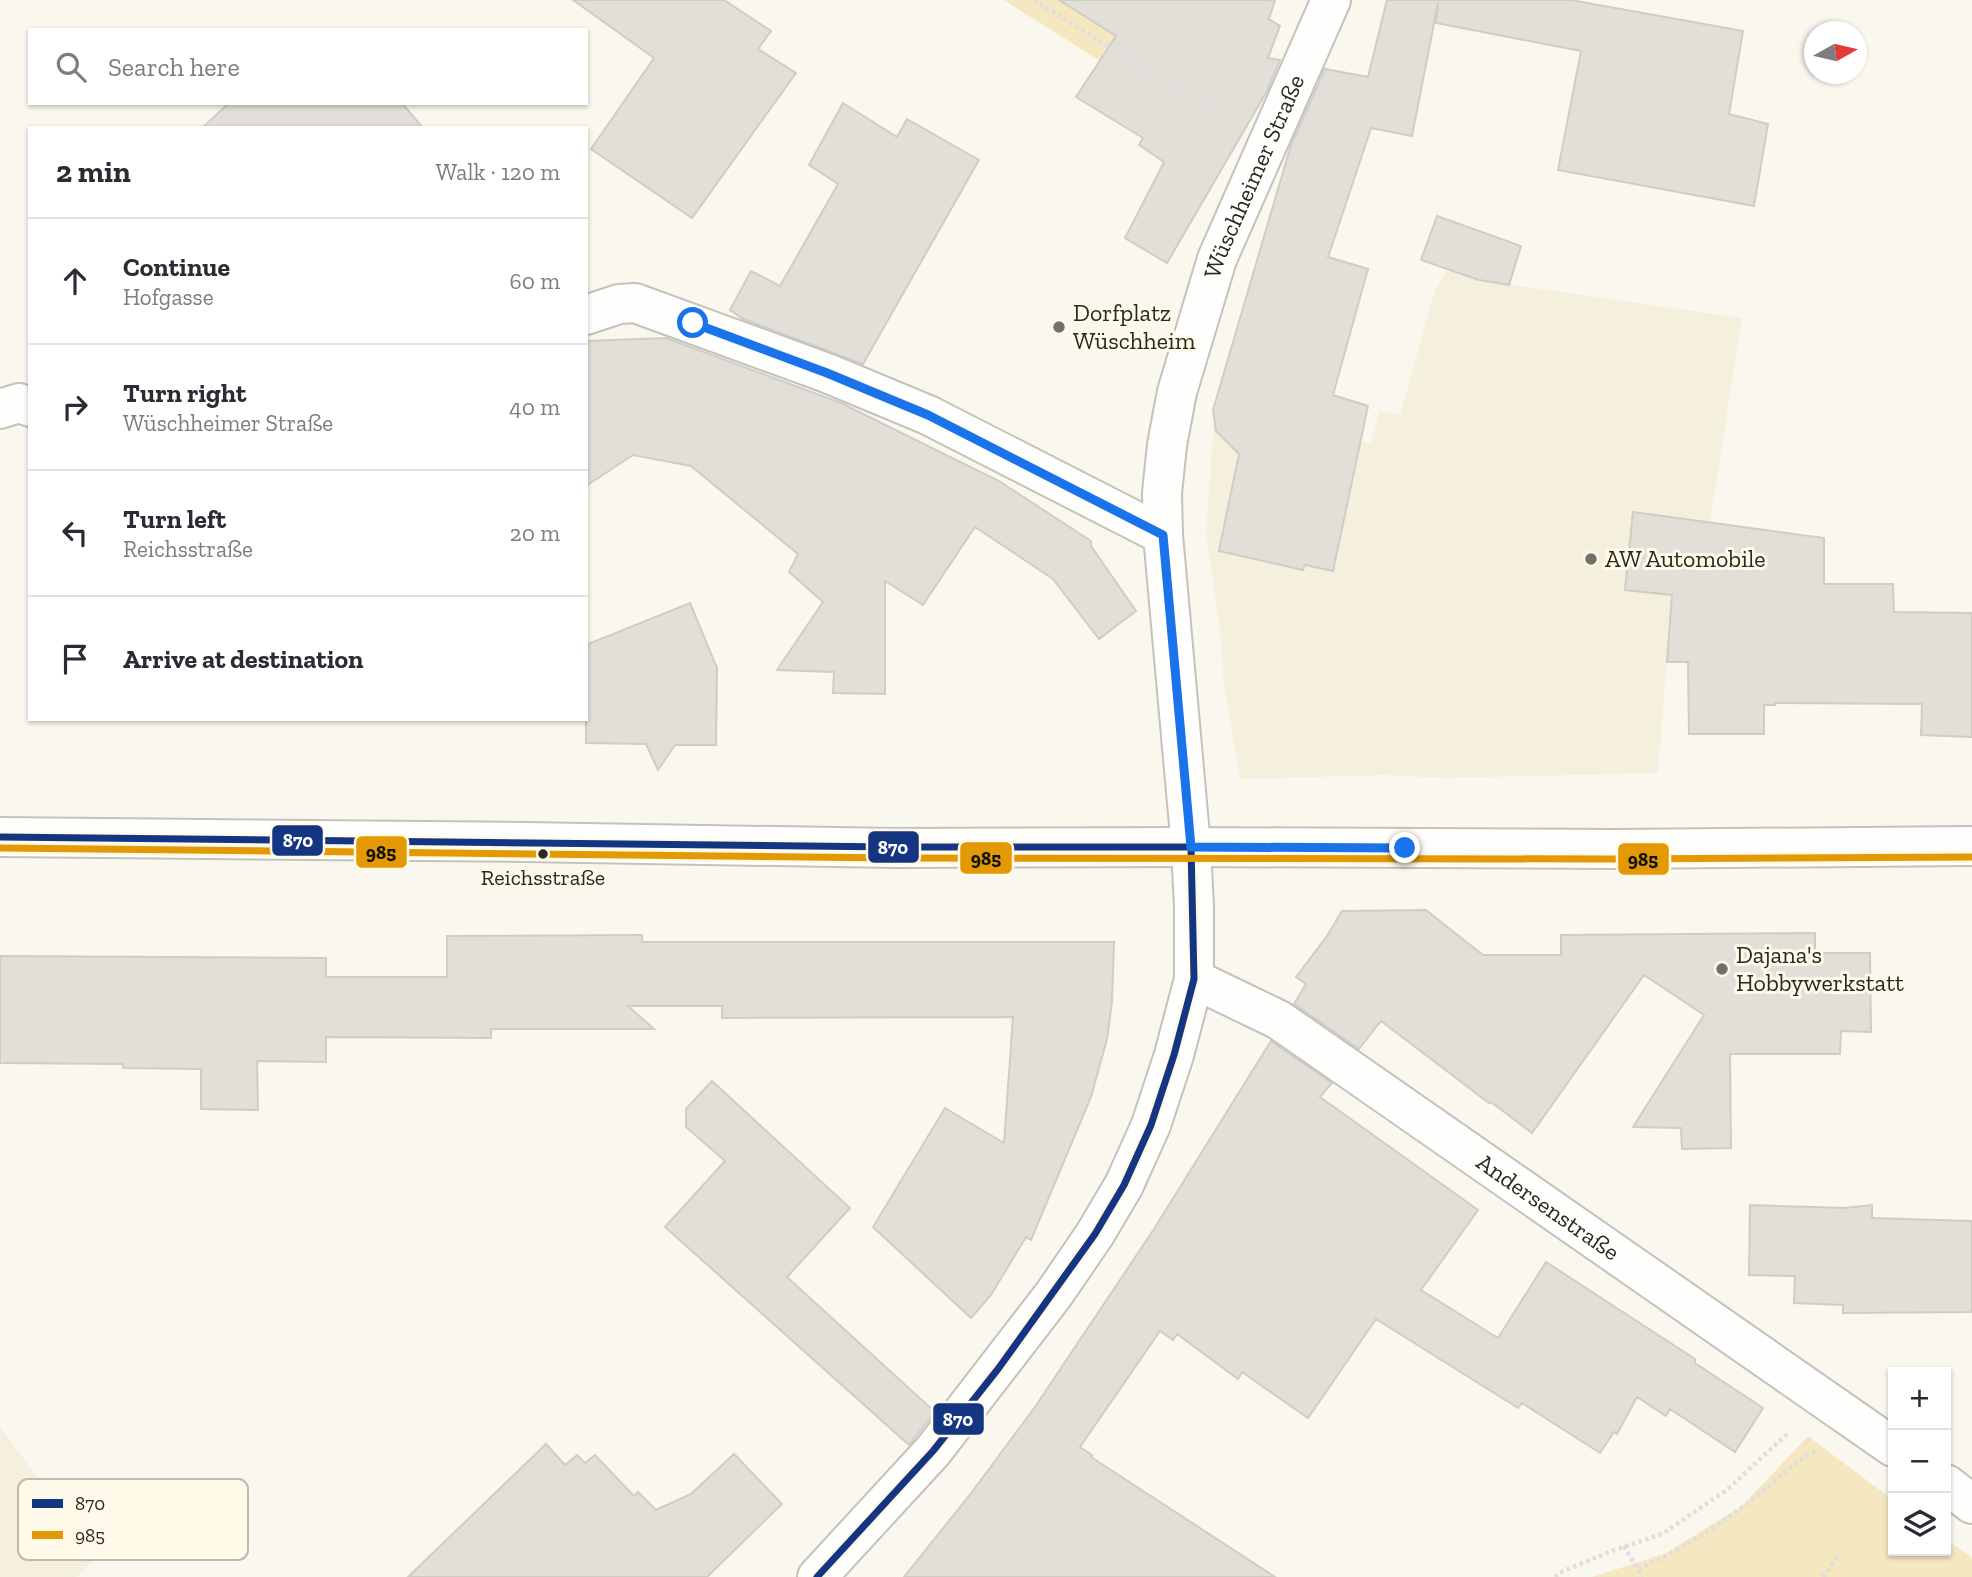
<!DOCTYPE html>
<meta charset="utf-8">
<style>
:root{--surface:#fff;--page:#f7f7f7;--text:#2b2b33;--muted:#7c7c81;--line:#e1e1e2}
body{margin:0;font-family:"Zilla Slab",serif;background:var(--page);color:var(--text)}
.controls{position:absolute;right:21px;bottom:21px;display:grid;overflow:hidden;border-radius:0px;box-shadow:0 2px 5px #0004}
.controls button{width:63px;height:63px;display:grid;place-items:center;padding:0;border:0;border-bottom:2px solid var(--line);background:var(--surface);color:var(--text);font:35px sans-serif}
.compass{position:absolute;left:1804px;top:21px;width:63px;height:63px;border-radius:50%;background:var(--surface);box-shadow:0 2px 5px #0004;rotate:82deg}
.stop{position:absolute;width:21px;height:21px;margin:-16px;border:5px solid #1a73e8;border-radius:50%;background:#fff}
.stop.end{background:#1a73e8;border-color:#fff;box-shadow:0 2px 7px #0008}
.list{margin:0;padding:0;list-style:none}
h2{display:flex;justify-content:space-between;align-items:center;height:91px;margin:0;padding:0 28px;font-size:30px}
h2 small{font-size:23px;font-weight:400;color:var(--muted)}
.list li{display:grid;grid-template-columns:46px 1fr auto;gap:21px;align-items:center;box-sizing:border-box;height:126px;padding:0 28px;border-top:2px solid var(--line)}
.list b{display:block;font-size:26px;white-space:nowrap}
.list p{margin:0;font-size:23px;white-space:nowrap;color:var(--muted)}
.list em{font-size:23px;font-style:normal;color:var(--muted)}
.icon{flex:none;width:38px;height:38px;fill:none;stroke:currentColor;stroke-width:2;stroke-linecap:round;stroke-linejoin:round}
.map{position:relative;flex:none;width:1972px;height:1577px;overflow:hidden}
.search{position:absolute;background:var(--surface);box-shadow:0 2px 5px #0004;left:28px;top:28px;width:560px;height:77px;display:flex;align-items:center;gap:18px;box-sizing:border-box;padding:0 24px;border-radius:0px;color:var(--muted);font-size:26px}
.panel{position:absolute;background:var(--surface);box-shadow:0 2px 5px #0004;left:28px;top:126px;width:560px;height:595px;border-radius:0px}
.map>svg:first-child{display:block}
</style>
<div class="map">
<svg width="1972" height="1577" viewBox="0 0 1972 1577">
<rect width="100%" height="100%" fill="#faf7ee"/>
<path fill="#f5efde" d="M 1448,269 L 1479,280 L 1742,318 L 1710,523 L 1672,596 L 1658,773 L 1445,778 L 1384,775 L 1240,779 L 1224,684 L 1220,632 L 1206,532 L 1215,403 L 1370,444 L 1380,410 L 1400,415 L 1435,290 Z
M 0,1427 L 97,1557 L 76,1577 L 0,1577 Z"/>
<path fill="#f5e8c1" d="M 1004,0 L 1061,0 L 1152,58 L 1100,61 Z
M 1808,1436 L 1893,1500 L 1893,1551 L 1946,1551 L 1946,1539 L 1972,1558 L 1972,1577 L 1592,1577 L 1664,1554 L 1741,1507 Z"/>
<path fill="#e1dfd7" stroke="#cfcdc6" stroke-width="2" d="M 573,0 L 724,0 L 771,31 L 758,49 L 796,73 L 692,218 L 591,149 L 654,58 Z
M 1059,0 L 1275,0 L 1269,19 L 1280,26 L 1268,58 L 1280,60 L 1267,91 L 1167,263 L 1125,238 L 1164,162 L 1139,145 L 1143,138 L 1076,97 L 1116,36 Z
M 1387,0 L 1571,0 L 1743,31 L 1729,114 L 1768,124 L 1754,206 L 1558,170 L 1581,51 L 1436,23 L 1438,3 L 1412,136 L 1371,128 L 1328,257 L 1368,269 L 1333,395 L 1368,406 L 1333,571 L 1305,565 L 1303,570 L 1219,551 L 1239,454 L 1216,431 L 1213,410 L 1291,145 L 1325,69 L 1368,77 Z
M 229,103 L 402,103 L 423,128 L 202,128 Z
M 843,103 L 897,137 L 907,119 L 979,160 L 863,364 L 743,319 L 730,310 L 751,271 L 780,286 L 838,184 L 809,165 Z
M 1437,216 L 1521,246 L 1509,285 L 1479,280 L 1421,260 Z
M 666,338 L 841,403 L 999,481 L 1091,541 L 1091,546 L 1136,611 L 1099,639 L 1053,579 L 975,527 L 923,605 L 885,581 L 885,694 L 833,693 L 834,672 L 777,670 L 823,602 L 789,572 L 798,554 L 691,466 L 633,455 L 586,486 L 586,341 Z
M 1633,512 L 1824,538 L 1824,584 L 1893,584 L 1894,612 L 1972,613 L 1972,737 L 1921,735 L 1922,704 L 1775,703 L 1775,705 L 1764,705 L 1764,734 L 1689,734 L 1688,662 L 1667,662 L 1672,595 L 1625,590 Z
M 690,603 L 717,668 L 716,745 L 675,745 L 658,770 L 646,744 L 586,743 L 586,645 Z
M 1426,910 L 1483,955 L 1561,955 L 1561,935 L 1815,933 L 1815,953 L 1870,953 L 1871,1032 L 1841,1031 L 1840,1054 L 1730,1054 L 1731,1148 L 1682,1149 L 1681,1128 L 1633,1127 L 1704,1015 L 1644,975 L 1532,1133 L 1491,1102 L 1489,1103 L 1381,1021 L 1359,1049 L 1294,1004 L 1306,984 L 1296,977 L 1327,936 L 1342,911 Z
M 642,935 L 642,942 L 1114,942 L 1112,1002 L 1107,1039 L 1091,1097 L 1031,1240 L 1026,1237 L 991,1295 L 971,1318 L 873,1227 L 945,1108 L 1004,1143 L 1013,1017 L 722,1018 L 722,1006 L 628,1006 L 654,1029 L 491,1029 L 491,1038 L 326,1037 L 326,1062 L 257,1061 L 258,1110 L 201,1109 L 201,1069 L 123,1068 L 123,1064 L 0,1063 L 0,956 L 326,958 L 326,977 L 447,977 L 447,936 Z
M 1271,1041 L 1332,1083 L 1320,1097 L 1478,1210 L 1421,1290 L 1498,1338 L 1546,1262 L 1695,1359 L 1695,1363 L 1763,1408 L 1735,1452 L 1670,1409 L 1666,1416 L 1637,1397 L 1617,1434 L 1614,1432 L 1600,1453 L 1522,1403 L 1518,1408 L 1376,1319 L 1308,1418 L 1242,1372 L 1238,1379 L 1177,1334 L 1173,1340 L 1160,1331 L 1080,1447 L 1092,1455 L 1091,1457 L 1275,1577 L 904,1577 L 969,1496 L 1035,1407 L 1154,1229 Z
M 712,1081 L 850,1208 L 787,1277 L 935,1412 L 909,1445 L 665,1227 L 725,1161 L 686,1127 L 686,1109 Z
M 1750,1205 L 1845,1208 L 1872,1205 L 1872,1218 L 1972,1221 L 1972,1312 L 1843,1313 L 1843,1305 L 1794,1303 L 1795,1276 L 1749,1275 Z
M 546,1444 L 565,1465 L 577,1455 L 585,1463 L 595,1455 L 634,1496 L 638,1492 L 656,1510 L 691,1494 L 734,1454 L 782,1504 L 707,1577 L 408,1577 Z"/>
<g fill="none" stroke-linecap="round" stroke-linejoin="round">
<g stroke="#c4c2bb" stroke-width="42">
<g id="minor">
<path d="M 586,315 L 619,304 L 635,303 L 827,373 L 928,415 L 1163,535"/>
<path d="M 0,409 L 19,403 L 30,407"/>
<path id="s1" d="M 1194,979 L 1279,1020 L 1893,1447"/>
<path d="M 1946,1484 L 1972,1504"/>
<path id="s2" d="M 817,1577 L 933,1451 L 1054,1294 L 1095,1234 L 1124,1185 L 1151,1125 L 1174,1055 L 1194,979 L 1194,907 L 1191,847 L 1163,535 L 1162,493 L 1167,445 L 1177,392 L 1217,259 L 1331,0"/>
</g>
</g>
<g stroke="#c4c2bb" stroke-width="42">
<path id="major" d="M 0,837 L 525,842 L 894,848 L 1191,847 L 1616,849 L 1972,846"/>
</g>
<path stroke="#dfdedb" stroke-width="4.5" stroke-dasharray="3.5 3.5" stroke-linecap="butt" d="M 1034,0 L 1224,119
M 1624,1546 L 1642,1577
M 1638,1569 C 1677,1553 1712,1530 1745,1505 C 1769,1487 1789,1466 1815,1451
M 1555,1577 L 1559,1573 L 1609,1552 L 1662,1534 L 1728,1489 L 1788,1433
M 1823,1577 L 1840,1553"/>
<use href="#minor" stroke="#fefefc" stroke-width="38"/>
<use href="#major" stroke="#fefefc" stroke-width="38"/>
<g stroke="#fff9e9" stroke-width="12">
<path id="bus-1" d="M 0,837 L 893,847 L 1191,847
M 817,1577 L 933,1451 L 998,1369 L 1095,1234 L 1124,1185 L 1151,1125 L 1174,1055 L 1194,979 L 1191,847"/>
</g>
<g stroke="#fff9e9" stroke-width="12">
<path id="bus-2" d="M 0,848 L 894,858 L 1616,859 L 1972,857"/>
</g>
<use href="#bus-1" stroke="#143582" stroke-width="7"/>
<use href="#bus-2" stroke="#e39903" stroke-width="7"/>
</g>
<g fill="none" stroke-linecap="round" stroke-linejoin="round">
<path stroke="#1a73e8" stroke-width="9" d="M 693,323 L 827,373 L 928,415 L 1163,535 L 1191,847 L 1405,848"/>
</g>
<g fill="#737069" stroke="#fff9e9" stroke-width="2.5">
<circle cx="1059" cy="327" r="7"/>
<circle cx="1591" cy="559" r="7"/>
<circle cx="1722" cy="969" r="7"/>
</g>
<circle fill="#2b2822" stroke="#fff9e9" stroke-width="2.5" cx="543" cy="854" r="6"/>
<g text-anchor="middle" stroke-width="6" stroke-linejoin="round" paint-order="stroke">
<g font-size="22" fill="#2b2822" stroke="#fff9e9">
<text x="543" y="885">Reichsstraße</text>
</g>
<g font-size="24" fill="#2b2822" stroke="#fff9e9">
<text dy="8" stroke="none"><textPath href="#s2" startOffset="1536">Wüschheimer Straße</textPath></text>
<text dy="8" stroke="none"><textPath href="#s1" startOffset="422">Andersenstraße</textPath></text>
</g>
<g font-size="24" fill="#2b2822" stroke="#fff9e9" text-anchor="start">
<text x="1073" y="321">Dorfplatz<tspan x="1073" dy="28">Wüschheim</tspan></text>
<text x="1605" y="567">AW Automobile</text>
<text x="1736" y="963">Dajana's<tspan x="1736" dy="28">Hobbywerkstatt</tspan></text>
</g>
</g>
<rect x="18" y="1479" width="230" height="81" rx="10" fill="#fff9e9" stroke="#bfbaad" stroke-width="2"/>
<rect x="32" y="1499" width="31" height="9" fill="#143582"/>
<rect x="32" y="1531" width="31" height="8" fill="#e39903"/>
<g font-size="19" fill="#2b2822">
<text x="75" y="1510">870</text>
<text x="75" y="1542">985</text>
</g>
<g stroke="#fff9e9" stroke-width="2.5">
<rect x="271" y="824" width="53" height="33" rx="7" fill="#143582"/>
<rect x="867" y="830" width="53" height="34" rx="7" fill="#143582"/>
<rect x="355" y="835" width="53" height="34" rx="7" fill="#e39903"/>
<rect x="959" y="841" width="54" height="34" rx="7" fill="#e39903"/>
<rect x="1617" y="842" width="53" height="34" rx="7" fill="#e39903"/>
<rect x="932" y="1402" width="53" height="34" rx="7" fill="#143582"/>
</g>
<g font-size="19" text-anchor="middle" font-weight="bold" fill="#fff">
<text x="298" y="847">870</text>
<text x="893" y="854">870</text>
<text x="958" y="1426">870</text>
</g>
<g font-size="19" text-anchor="middle" font-weight="bold" fill="#111">
<text x="381" y="859">985</text>
<text x="986" y="865">985</text>
<text x="1643" y="866">985</text>
</g>
</svg>
<div class="controls">
<button>+</button>
<button>−</button>
<button><svg class="icon" aria-label="layers" viewBox="0 0 24 24"><path d="M12 4l9 5-9 5-9-5zM3 14l9 5 9-5"/></svg></button>
</div>
<svg class="compass" viewBox="-18 -18 36 36"><path d="M0-13l5 13h-10z" fill="#e53935"/><path d="M0 13l5-13h-10z" fill="#7c7c81"/></svg>
<div class="stop" style="left:693px;top:323px"></div>
<div class="stop end" style="left:1405px;top:848px"></div>
<div class="search"><svg class="icon" aria-label="search" viewBox="0 0 24 24"><circle cx="10" cy="10" r="6"/><path d="M15 15l6 6"/></svg>Search here</div>
<section class="panel">
<h2>2 min<small>Walk · 120 m</small></h2>
<ul class="list">
<li><svg class="icon" aria-label="ahead" viewBox="0 0 24 24"><path d="M12 20V5M6 11l6-6 6 6"/></svg><div><b>Continue</b><p>Hofgasse</p></div><em>60 m</em></li>
<li><svg class="icon" aria-label="right" viewBox="0 0 24 24"><path d="M7 20v-9h11M14 6l5 5-5 5"/></svg><div><b>Turn right</b><p>Wüschheimer Straße</p></div><em>40 m</em></li>
<li><svg class="icon" aria-label="left" viewBox="0 0 24 24"><path d="M17 20v-9H6M10 6l-5 5 5 5"/></svg><div><b>Turn left</b><p>Reichsstraße</p></div><em>20 m</em></li>
<li><svg class="icon" aria-label="arrive" viewBox="0 0 24 24"><path d="M6 21V4h12l-3 4 3 4H6"/></svg><div><b>Arrive at destination</b></div></li>
</ul>
</section>
</div>
